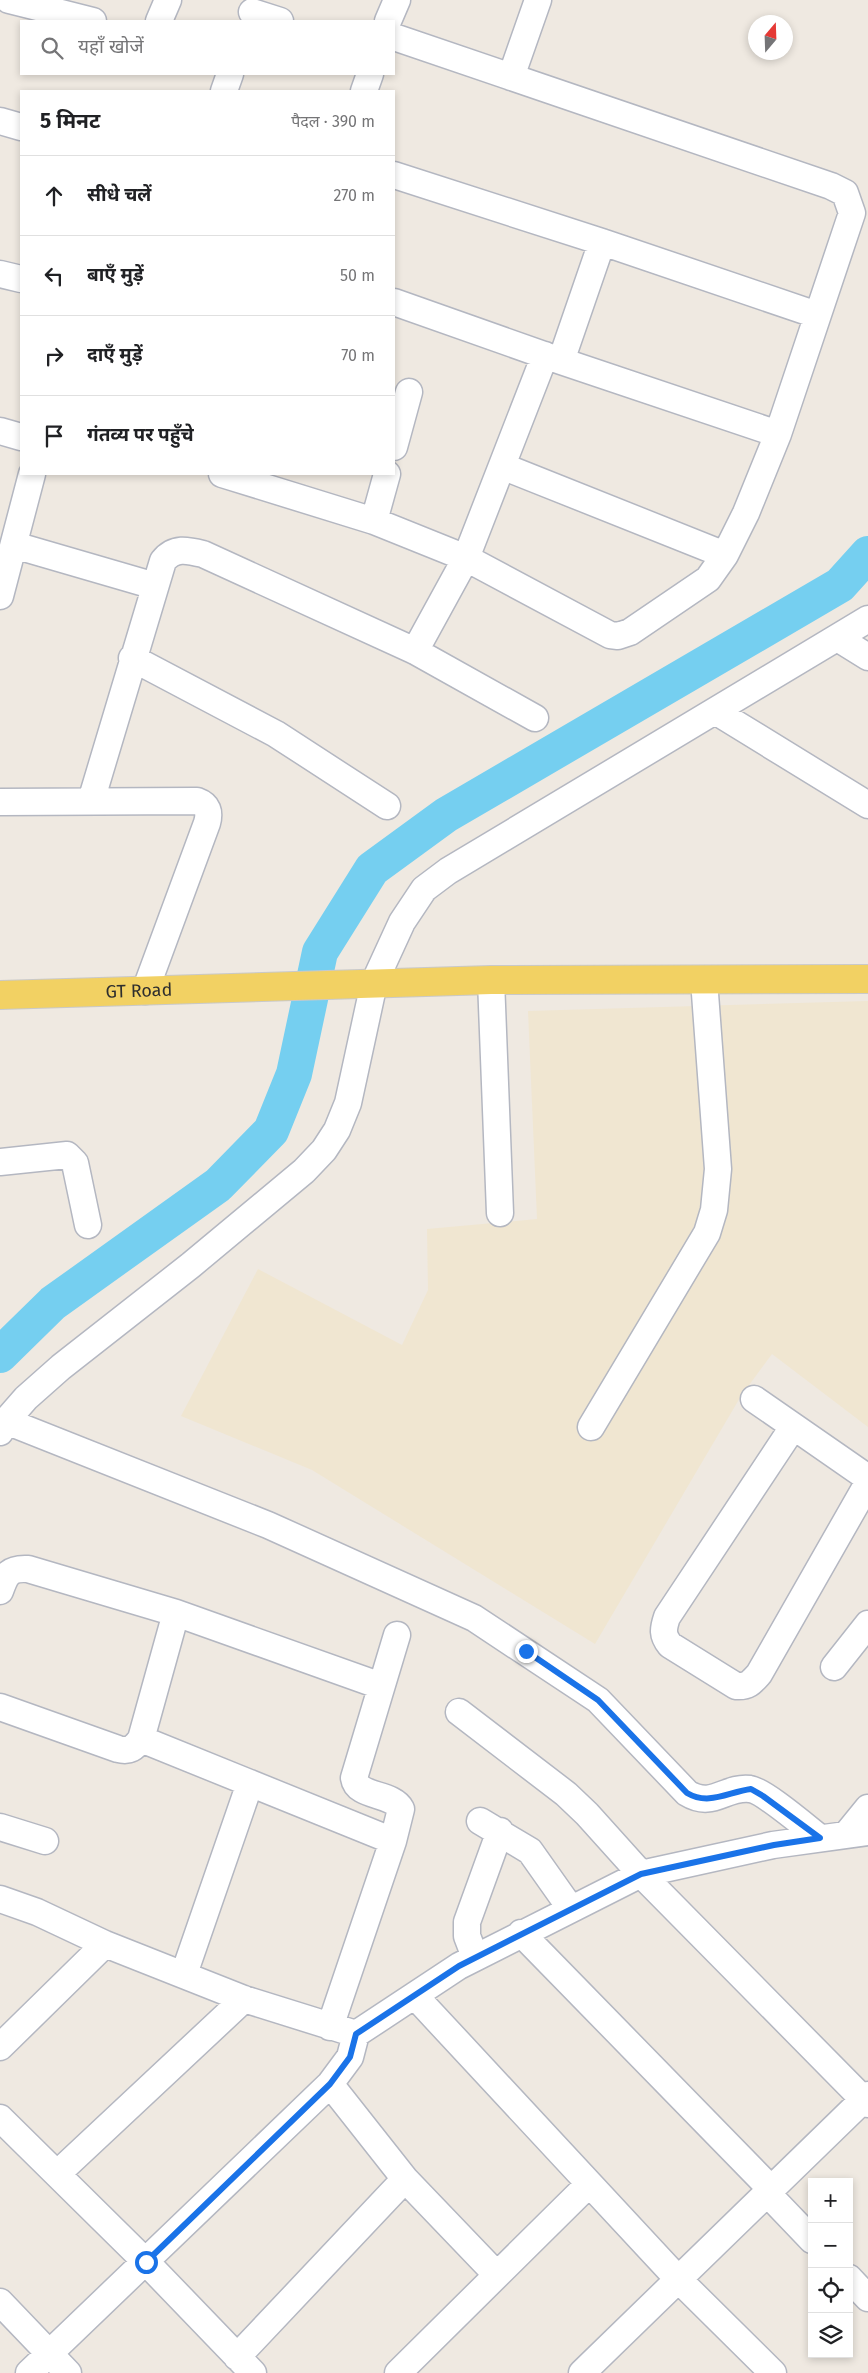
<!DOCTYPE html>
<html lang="hi">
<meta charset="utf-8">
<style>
:root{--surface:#fff;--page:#f2f2f2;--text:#202124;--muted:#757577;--line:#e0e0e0}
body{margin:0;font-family:"Fira Sans","Noto Sans Devanagari",sans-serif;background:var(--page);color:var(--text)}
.controls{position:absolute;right:15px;bottom:15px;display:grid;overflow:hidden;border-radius:0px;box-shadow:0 2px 8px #0003}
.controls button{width:45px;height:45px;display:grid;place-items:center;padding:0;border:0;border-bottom:1px solid var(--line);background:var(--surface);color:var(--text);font:25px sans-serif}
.compass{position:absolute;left:748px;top:15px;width:45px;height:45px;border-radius:50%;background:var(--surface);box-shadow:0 2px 8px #0003;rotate:19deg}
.stop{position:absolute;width:15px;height:15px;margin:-11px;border:4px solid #1a73e8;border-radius:50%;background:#fff}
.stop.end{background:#1a73e8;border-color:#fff;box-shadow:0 1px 5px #0008}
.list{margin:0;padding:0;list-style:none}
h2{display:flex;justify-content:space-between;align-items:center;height:65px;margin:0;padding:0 20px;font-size:21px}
h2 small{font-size:16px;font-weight:400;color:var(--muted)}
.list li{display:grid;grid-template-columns:32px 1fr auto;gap:15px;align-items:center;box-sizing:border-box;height:80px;padding:0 20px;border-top:1px solid var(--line)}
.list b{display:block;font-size:19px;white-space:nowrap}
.list em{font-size:16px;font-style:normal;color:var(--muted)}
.icon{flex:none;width:28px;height:28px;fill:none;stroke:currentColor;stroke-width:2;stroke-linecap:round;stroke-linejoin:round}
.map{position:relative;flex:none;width:868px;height:2373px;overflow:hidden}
.search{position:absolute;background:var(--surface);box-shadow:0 2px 8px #0003;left:20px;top:20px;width:375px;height:55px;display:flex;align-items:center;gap:12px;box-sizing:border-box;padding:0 18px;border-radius:0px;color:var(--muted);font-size:19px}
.panel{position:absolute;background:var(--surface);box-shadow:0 2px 8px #0003;left:20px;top:90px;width:375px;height:385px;border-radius:0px}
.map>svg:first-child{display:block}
</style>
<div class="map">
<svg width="868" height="2373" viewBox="0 0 868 2373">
<rect width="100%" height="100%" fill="#efe9e1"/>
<path fill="#f0e6d1" d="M 868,1001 L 868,1427 L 772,1354 L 741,1396 L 595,1644 L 312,1470 L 181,1416 L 258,1269 L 402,1345 L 428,1290 L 427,1229 L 537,1219 L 528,1011 Z"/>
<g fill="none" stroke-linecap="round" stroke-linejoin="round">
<path stroke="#75cff0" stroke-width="36" d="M 0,1355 L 53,1303 L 218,1185 L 271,1131 L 294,1074 L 320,952 L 372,869 L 446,815 L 840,585 L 868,554"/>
<g stroke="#b4b7c1" stroke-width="29">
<path id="minor" d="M 9,0 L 93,21
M 252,12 L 280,21
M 159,21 L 168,0
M 388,21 L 397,0
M 511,77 L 538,0
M 224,91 L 230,74
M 364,91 L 370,74
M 0,121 L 21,127
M 394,175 L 602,242 L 817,315
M 0,274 L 21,279
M 394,302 L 561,361 L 778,434
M 561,361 L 602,242
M 0,431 L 21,437
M 394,447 L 409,392
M 502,466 L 725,555
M 222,474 L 374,521 L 466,558 L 610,635 L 618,636 L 630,632 L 708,579 L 725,555 L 746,513 L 778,434 L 852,213 L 845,193 L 831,186 L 394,37
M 374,521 L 387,474
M 14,545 L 155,586
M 0,596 L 32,474
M 839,639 L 868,657
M 415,651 L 466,558 L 545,355
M 132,658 L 276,734 L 387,806
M 715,711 L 868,805
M 91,801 L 163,561 C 174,547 187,550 203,554 L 415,651 L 535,718
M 0,802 L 197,801 C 208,805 210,812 207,823 L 145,991
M 491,980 L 500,1213
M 0,1162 L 67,1155 L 75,1163 L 88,1225
M 754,1399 L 868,1478
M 6,1421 L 268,1525 L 474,1618 L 598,1700 L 687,1793 C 713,1809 725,1786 750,1789 C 764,1791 807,1828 820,1838
M 591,1427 L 707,1233 L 714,1210 L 718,1169 L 704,980
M 793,1427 L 667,1617 C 663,1629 662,1635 670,1645 L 736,1686 C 748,1687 752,1682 759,1674 L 868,1483
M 0,1432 L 6,1421 L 26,1398 L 61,1367 L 191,1265 L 304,1171 L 324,1150 L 337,1130 L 348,1103 L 374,983 L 402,922 L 424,889 L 448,871 L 868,619
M 0,1591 C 6,1574 9,1568 28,1569 L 176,1613 L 381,1686
M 834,1667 L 868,1624
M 0,1707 L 118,1749 C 130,1752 134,1748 141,1739 L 176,1613
M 459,1712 L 566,1794 L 587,1814 L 641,1874 L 868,2104
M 141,1739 L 393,1841
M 480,1821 L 530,1851 L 571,1909
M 0,1827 L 45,1841
M 846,1835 L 868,1808
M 0,1899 L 37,1912 L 105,1944 L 244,1999 L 356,2034 L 459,1966 L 641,1874 L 773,1845 L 868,1832
M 521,1933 L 770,2188
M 475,1957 L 467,1936 L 467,1922 L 500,1831
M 184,1974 L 250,1783
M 415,1996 L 678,2279 L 773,2373
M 330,2027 L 393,1841 L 401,1809 C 392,1792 357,1798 354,1778 L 397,1635
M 0,2047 L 105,1944
M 330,2084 L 405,2179 L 497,2275
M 0,2118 L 146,2262 L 253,2373
M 57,2174 L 244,1999
M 766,2192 L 812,2240
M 849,2278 L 868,2298
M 0,2302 L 68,2373
M 237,2357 L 405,2179
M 29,2373 L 330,2084 L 350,2057 L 356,2034
M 398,2373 L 589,2184
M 582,2373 L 868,2095"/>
</g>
<g stroke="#c9c9c9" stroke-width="30">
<g id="major">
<path id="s1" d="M 0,995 L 491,980 L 868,979"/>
</g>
</g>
<use href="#minor" stroke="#fff" stroke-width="26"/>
<use href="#major" stroke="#f2d163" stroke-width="28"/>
</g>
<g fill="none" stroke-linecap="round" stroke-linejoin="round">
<path stroke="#1a73e8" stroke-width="6" d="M 146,2262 L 330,2084 L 350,2057 L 356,2034 L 459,1966 L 641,1874 L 774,1845 L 820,1838 L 763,1796 L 751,1789 C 728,1792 709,1806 687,1793 L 598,1700 L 526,1651"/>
</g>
<g text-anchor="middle" stroke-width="4" stroke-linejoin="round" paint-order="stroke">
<g font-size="18" fill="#2e2e2e" stroke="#fff">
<text dy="6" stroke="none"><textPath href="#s1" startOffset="139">GT Road</textPath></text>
</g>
</g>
</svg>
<div class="controls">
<button>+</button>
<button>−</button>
<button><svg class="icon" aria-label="locate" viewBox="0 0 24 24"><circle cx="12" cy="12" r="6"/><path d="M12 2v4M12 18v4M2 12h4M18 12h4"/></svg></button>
<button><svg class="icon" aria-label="layers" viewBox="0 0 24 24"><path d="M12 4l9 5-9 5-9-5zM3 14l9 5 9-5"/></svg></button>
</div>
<svg class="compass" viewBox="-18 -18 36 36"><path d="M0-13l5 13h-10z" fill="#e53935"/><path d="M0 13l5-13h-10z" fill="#757577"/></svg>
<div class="stop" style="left:146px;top:2262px"></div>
<div class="stop end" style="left:526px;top:1651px"></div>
<div class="search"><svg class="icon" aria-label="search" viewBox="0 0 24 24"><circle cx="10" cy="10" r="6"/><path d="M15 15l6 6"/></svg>यहाँ खोजें</div>
<section class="panel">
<h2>5 मिनट<small>पैदल · 390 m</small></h2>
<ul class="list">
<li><svg class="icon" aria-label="ahead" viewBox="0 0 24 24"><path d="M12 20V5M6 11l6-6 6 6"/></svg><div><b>सीधे चलें</b></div><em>270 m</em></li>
<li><svg class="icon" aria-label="left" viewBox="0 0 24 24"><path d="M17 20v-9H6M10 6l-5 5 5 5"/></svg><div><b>बाएँ मुड़ें</b></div><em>50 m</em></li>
<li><svg class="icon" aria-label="right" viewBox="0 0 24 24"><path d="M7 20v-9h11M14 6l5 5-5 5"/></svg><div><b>दाएँ मुड़ें</b></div><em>70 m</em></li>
<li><svg class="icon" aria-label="arrive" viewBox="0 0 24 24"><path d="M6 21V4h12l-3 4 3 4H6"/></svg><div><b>गंतव्य पर पहुँचे</b></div></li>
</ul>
</section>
</div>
